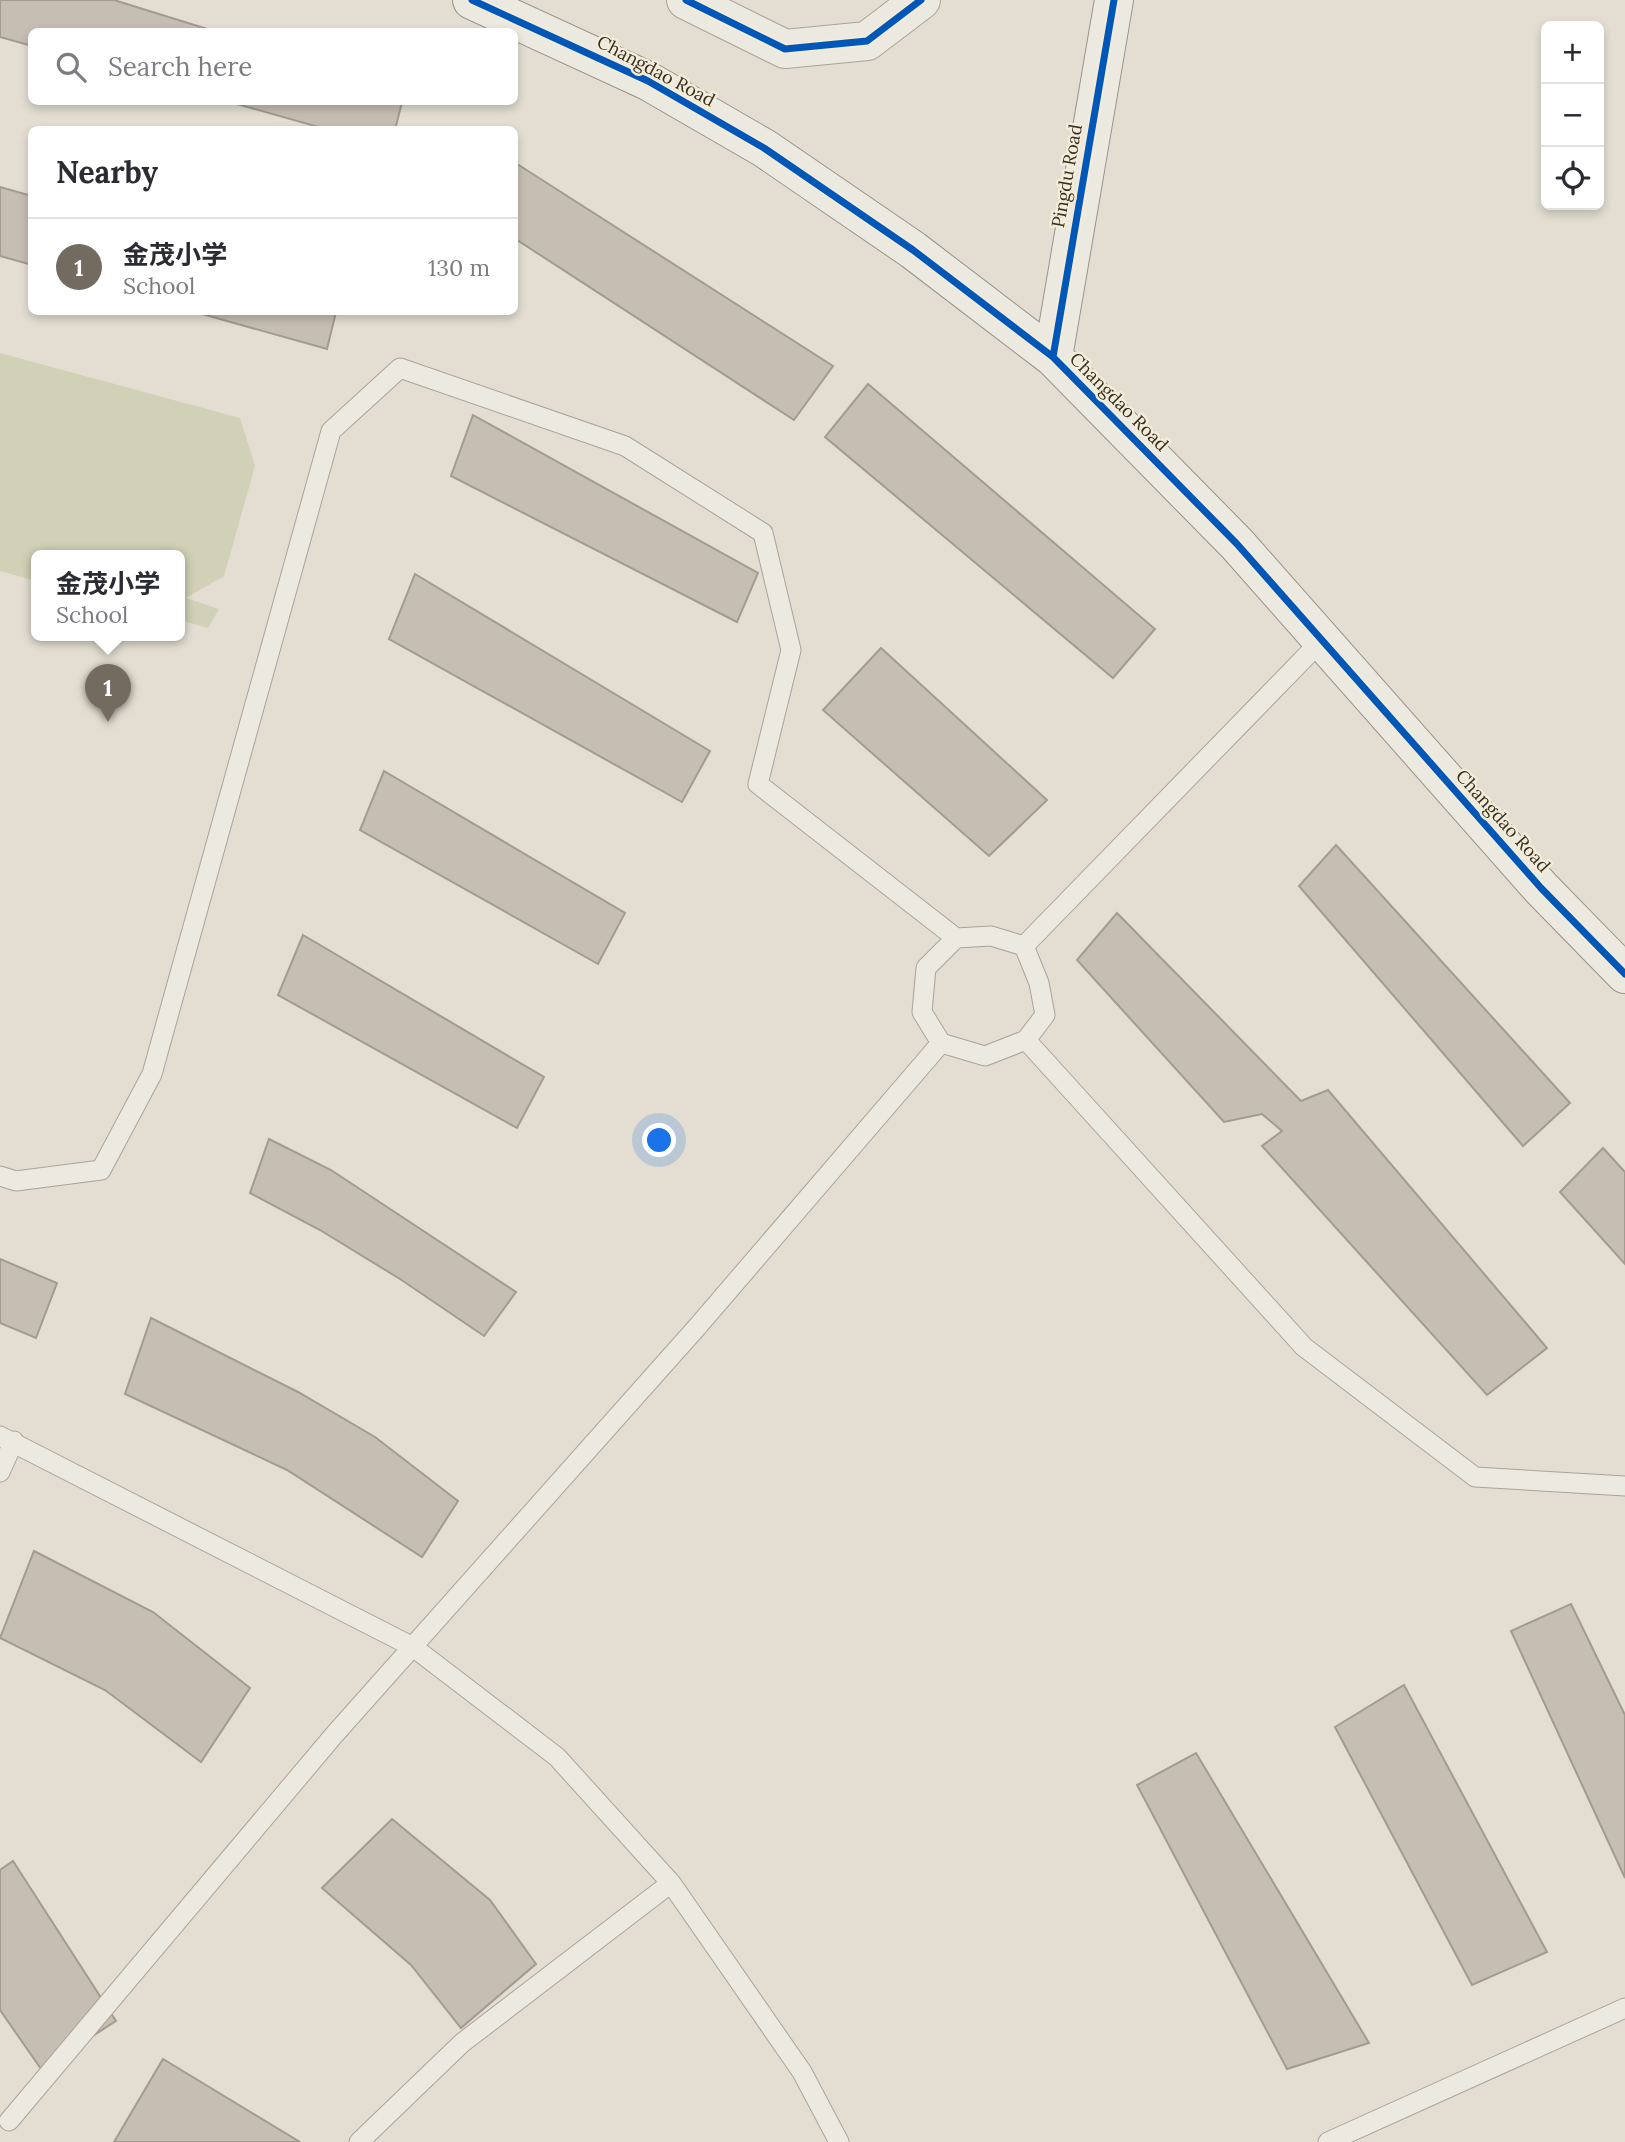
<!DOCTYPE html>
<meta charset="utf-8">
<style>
:root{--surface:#fff;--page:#f7f7f7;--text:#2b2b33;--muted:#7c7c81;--line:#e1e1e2;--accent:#736b5f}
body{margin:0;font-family:Lora,"Noto Sans SC",serif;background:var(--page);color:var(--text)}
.controls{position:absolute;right:21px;top:21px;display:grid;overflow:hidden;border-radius:10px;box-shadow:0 4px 10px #0003}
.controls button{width:63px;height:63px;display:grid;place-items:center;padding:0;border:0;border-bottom:2px solid var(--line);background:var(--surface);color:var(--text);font:35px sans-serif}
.you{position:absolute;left:660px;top:1141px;width:24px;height:24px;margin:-18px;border:5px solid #fff;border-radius:50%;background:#1a73e8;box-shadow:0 0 0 10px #1a73e833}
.badge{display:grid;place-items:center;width:46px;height:46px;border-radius:50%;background:var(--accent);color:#fff;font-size:23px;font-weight:700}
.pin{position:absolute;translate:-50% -58px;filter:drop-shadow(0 2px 4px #0008)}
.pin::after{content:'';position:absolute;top:37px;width:24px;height:21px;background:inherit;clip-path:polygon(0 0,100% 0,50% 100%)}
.popup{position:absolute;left:31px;top:550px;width:154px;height:91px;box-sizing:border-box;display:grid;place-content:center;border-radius:10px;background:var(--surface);filter:drop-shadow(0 2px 5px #0005);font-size:23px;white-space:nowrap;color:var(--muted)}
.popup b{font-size:26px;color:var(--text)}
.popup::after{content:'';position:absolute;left:50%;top:100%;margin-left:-14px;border:14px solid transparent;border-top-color:var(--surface)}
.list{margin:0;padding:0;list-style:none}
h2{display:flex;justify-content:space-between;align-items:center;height:91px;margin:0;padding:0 28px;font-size:30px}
h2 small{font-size:23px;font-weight:400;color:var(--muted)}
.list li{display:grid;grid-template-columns:46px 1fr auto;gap:21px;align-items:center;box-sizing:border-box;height:98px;padding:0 28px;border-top:2px solid var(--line)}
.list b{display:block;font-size:26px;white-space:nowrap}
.list p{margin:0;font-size:23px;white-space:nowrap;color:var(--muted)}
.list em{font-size:23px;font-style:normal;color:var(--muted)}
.icon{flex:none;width:38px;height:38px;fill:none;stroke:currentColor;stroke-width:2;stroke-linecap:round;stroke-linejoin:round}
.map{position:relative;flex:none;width:1625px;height:2142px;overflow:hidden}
.search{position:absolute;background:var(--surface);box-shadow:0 4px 10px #0003;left:28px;top:28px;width:490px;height:77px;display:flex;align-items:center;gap:18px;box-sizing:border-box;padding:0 24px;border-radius:10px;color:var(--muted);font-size:26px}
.panel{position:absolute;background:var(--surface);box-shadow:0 4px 10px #0003;left:28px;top:126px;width:490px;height:189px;border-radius:10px}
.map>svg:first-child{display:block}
</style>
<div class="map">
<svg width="1625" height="2142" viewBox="0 0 1625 2142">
<rect width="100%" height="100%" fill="#e3ded1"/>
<path fill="#d0d1b6" d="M 0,353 L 240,418 L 255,466 L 224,576 L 186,598 L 219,609 L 208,628 L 180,620 L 180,556 L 36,556 L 36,581 L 0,571 Z"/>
<path fill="#c6beb2" stroke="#a39b90" stroke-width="2" d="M 0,0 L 114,0 L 217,32 L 32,32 L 32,46 L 0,37 Z
M 230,102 L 402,102 L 395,130 L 329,130 Z
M 514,162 L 833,366 L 794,420 L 514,238 Z
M 0,187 L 32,196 L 32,265 L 0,256 Z
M 195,312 L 336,312 L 327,349 Z
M 868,384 L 1155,629 L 1113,678 L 825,437 Z
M 473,415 L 758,573 L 737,622 L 451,476 Z
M 415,574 L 710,751 L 682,802 L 389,639 Z
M 881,648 L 1047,800 L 989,856 L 823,710 Z
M 384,771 L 625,913 L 598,964 L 360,830 Z
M 1336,845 L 1570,1103 L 1523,1146 L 1299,886 Z
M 1117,913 L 1301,1101 L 1328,1090 L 1547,1348 L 1487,1395 L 1262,1146 L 1282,1131 L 1262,1114 L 1224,1122 L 1077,960 Z
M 303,935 L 544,1077 L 517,1128 L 278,995 Z
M 269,1139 L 331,1170 L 516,1292 L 484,1336 L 400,1279 L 320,1230 L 250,1193 Z
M 1603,1148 L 1625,1172 L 1625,1264 L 1560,1192 Z
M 0,1259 L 57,1283 L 36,1338 L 0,1323 Z
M 151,1318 L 298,1392 L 375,1437 L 458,1501 L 422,1557 L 287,1470 L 125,1394 Z
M 34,1551 L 153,1612 L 250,1688 L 201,1762 L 105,1690 L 0,1638 Z
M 1571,1604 L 1625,1715 L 1625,1878 L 1511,1631 Z
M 1404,1685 L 1547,1952 L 1472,1985 L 1335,1727 Z
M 1196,1753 L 1369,2043 L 1287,2069 L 1137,1785 Z
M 392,1819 L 490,1900 L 536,1964 L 461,2028 L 411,1965 L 322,1888 Z
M 13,1861 L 116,2021 L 41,2069 L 0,2010 L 0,1870 Z
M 163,2059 L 300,2142 L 114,2142 Z"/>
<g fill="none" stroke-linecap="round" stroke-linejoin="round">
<g stroke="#a9a499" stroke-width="21">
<path id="lane" d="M 991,936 L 1024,946 L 1039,983 L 1045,1015 L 1026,1040 L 985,1056 L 941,1043 L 922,1012 L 926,968 L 956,938 Z
M 1024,946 L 1322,640
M 1026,1040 L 1304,1347 L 1475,1477 L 1625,1486
M 0,1176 L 16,1181 L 101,1170 L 152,1074 L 331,431 L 400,368 L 625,446 L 763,533 L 791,650 L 758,784 L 956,938
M 0,1436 L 413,1647 L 557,1757 L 671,1883 L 802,2072 L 839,2142
M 0,1472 L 14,1441
M 9,2121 L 334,1735 L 698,1326 L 941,1043
M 359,2142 L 462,2043 L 671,1883
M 1328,2142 L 1625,2008"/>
</g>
<g stroke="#a9a499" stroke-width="40">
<path id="street" d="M 686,0 L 785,49 L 867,41 L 921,0"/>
</g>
<g stroke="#98938a" stroke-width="40">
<path id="secondary" d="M 472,0 L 648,81 L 764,148 L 913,250 L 1053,357 L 1237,544 L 1541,888 L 1625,974
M 1053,357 L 1114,0"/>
</g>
<use href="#lane" stroke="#ece9e1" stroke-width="19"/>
<use href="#street" stroke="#ece9e1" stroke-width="38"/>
<use href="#secondary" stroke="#ece9e1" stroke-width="38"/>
<g stroke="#f2ecd9" stroke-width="11">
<path id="cycleway" d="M 472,0 L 648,81 L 764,148 L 913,250 L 1053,357 L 1237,544 L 1541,888 L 1625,974
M 686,0 L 785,49 L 867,41 L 921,0
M 1053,357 L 1114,0"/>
</g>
<use href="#cycleway" stroke="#0057b8" stroke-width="7"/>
</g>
<g text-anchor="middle" stroke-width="5" stroke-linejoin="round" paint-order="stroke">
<g font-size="18" fill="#372d22" stroke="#f2ecd9">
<text transform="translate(656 71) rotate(28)" y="6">Changdao Road</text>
<text transform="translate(1067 176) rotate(-80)" y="6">Pingdu Road</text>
<text transform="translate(1119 402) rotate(45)" y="6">Changdao Road</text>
<text transform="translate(1503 821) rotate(48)" y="6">Changdao Road</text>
</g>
</g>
</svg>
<div class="controls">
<button>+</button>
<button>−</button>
<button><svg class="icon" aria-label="locate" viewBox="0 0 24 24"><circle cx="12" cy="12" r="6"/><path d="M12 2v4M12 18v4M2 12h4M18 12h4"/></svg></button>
</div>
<div class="you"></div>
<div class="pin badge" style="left:108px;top:722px">1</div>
<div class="popup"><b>金茂小学</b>School</div>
<div class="search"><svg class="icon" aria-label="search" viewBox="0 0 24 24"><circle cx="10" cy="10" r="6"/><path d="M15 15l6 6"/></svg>Search here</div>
<section class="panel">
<h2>Nearby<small></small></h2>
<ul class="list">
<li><span class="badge">1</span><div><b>金茂小学</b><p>School</p></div><em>130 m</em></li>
</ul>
</section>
</div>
